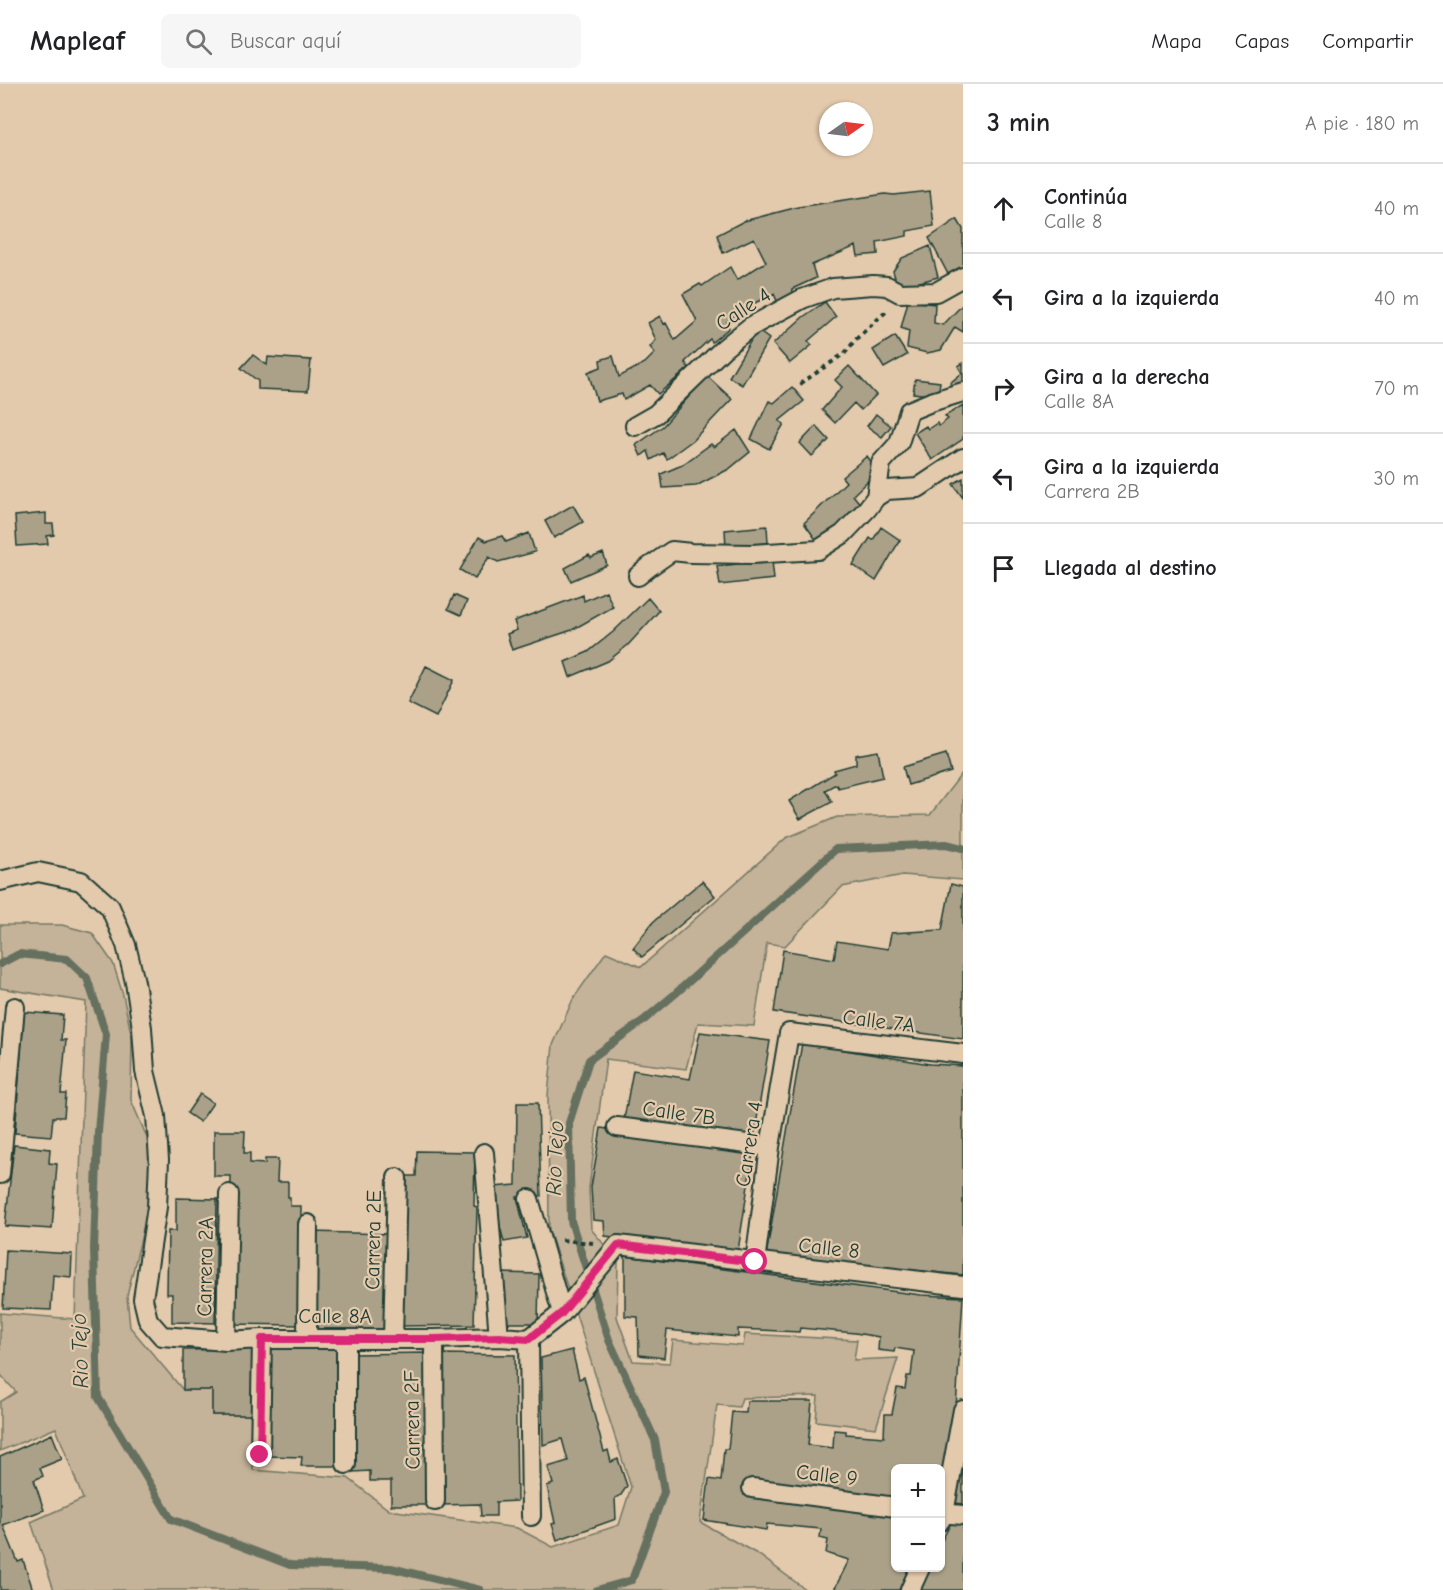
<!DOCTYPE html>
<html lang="es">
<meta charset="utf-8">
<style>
:root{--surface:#fff;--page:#f6f6f6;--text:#202124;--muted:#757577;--line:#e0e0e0}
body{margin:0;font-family:"Comic Neue",sans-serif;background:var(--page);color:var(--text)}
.controls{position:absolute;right:18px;bottom:18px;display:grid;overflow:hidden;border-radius:9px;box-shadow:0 2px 4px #0004}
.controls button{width:54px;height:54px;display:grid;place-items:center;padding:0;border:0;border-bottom:2px solid var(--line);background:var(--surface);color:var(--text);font:30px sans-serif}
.compass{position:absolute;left:819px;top:18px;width:54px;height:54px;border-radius:50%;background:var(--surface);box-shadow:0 2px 4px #0004;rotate:76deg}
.stop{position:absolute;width:18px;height:18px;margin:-14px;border:4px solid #db2777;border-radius:50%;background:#fff}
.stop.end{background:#db2777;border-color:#fff;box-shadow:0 2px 6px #0008}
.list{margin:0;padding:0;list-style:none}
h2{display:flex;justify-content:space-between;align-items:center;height:78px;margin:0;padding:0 24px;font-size:26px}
h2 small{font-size:20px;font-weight:400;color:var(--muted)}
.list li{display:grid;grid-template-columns:39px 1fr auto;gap:18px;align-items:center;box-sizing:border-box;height:90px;padding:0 24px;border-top:2px solid var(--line)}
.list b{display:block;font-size:22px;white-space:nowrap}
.list p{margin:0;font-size:20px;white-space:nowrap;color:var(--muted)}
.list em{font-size:20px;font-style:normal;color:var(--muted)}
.icon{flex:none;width:33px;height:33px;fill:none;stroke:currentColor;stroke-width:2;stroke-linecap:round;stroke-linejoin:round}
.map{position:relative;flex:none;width:963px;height:1506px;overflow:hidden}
header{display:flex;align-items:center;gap:36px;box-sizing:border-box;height:84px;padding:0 30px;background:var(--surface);border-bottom:2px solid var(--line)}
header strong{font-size:28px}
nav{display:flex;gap:33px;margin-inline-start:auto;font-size:21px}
.search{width:420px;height:54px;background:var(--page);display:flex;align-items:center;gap:15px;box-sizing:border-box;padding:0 21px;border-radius:9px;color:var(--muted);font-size:22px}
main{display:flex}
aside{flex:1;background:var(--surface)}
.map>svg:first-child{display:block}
</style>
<header>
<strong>Mapleaf</strong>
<div class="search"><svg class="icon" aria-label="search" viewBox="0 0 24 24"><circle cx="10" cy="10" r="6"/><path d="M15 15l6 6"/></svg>Buscar aquí</div>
<nav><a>Mapa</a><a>Capas</a><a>Compartir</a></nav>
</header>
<main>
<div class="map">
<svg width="963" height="1506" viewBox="0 0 963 1506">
<rect width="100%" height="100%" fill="#e4caac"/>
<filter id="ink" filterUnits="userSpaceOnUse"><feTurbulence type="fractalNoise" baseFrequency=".0167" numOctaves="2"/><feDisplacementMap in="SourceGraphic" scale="12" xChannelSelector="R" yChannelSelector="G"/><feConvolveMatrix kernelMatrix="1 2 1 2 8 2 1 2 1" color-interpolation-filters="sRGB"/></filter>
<g filter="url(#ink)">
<path fill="#c4b299" stroke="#727866" stroke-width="1.5" d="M 963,688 L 963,796 L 903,791 L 842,803 L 785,862 L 767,859 L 754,942 L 698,939 L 686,985 L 606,975 L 589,1104 L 591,1145 L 618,1177 L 617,1233 L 633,1277 L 670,1279 L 673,1256 L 743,1262 L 745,1250 L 857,1256 L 854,1276 L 898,1274 L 876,1344 L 816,1337 L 818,1312 L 742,1314 L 739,1323 L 717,1321 L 700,1438 L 759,1471 L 806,1506 L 54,1506 L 31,1438 L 83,1415 L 56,1344 L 0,1367 L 0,1318 L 16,1308 L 0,1290 L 0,1229 L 75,1235 L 86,918 L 0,904 L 0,841 L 62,841 L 92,849 L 113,879 L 123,911 L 132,954 L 131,1016 L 149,1058 L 153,1105 L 127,1212 L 130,1243 L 183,1306 L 212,1306 L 212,1331 L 255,1331 L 253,1386 L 348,1394 L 389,1426 L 517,1444 L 553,1463 L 619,1441 L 631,1403 L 549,1146 L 548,1011 L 553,961 L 573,915 L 606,868 L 641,883 L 786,754 L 837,733 L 930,731 Z"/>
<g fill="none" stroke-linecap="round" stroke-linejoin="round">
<path stroke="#656f5f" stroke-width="8" d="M 0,880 L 19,870 L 67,875 L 87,894 L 106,950 L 98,1048 L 94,1165 L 98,1313 L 171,1435 L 290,1481 L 391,1484 L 480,1506
M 597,1506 L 632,1496 L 664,1408 L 655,1356 L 609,1256 L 571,1137 L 569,1039 L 589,976 L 644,936 L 675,910 L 836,765 L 946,760 L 963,764"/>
</g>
<path fill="#aba189" stroke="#1f3d34" stroke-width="1.5" d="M 930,107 L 934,142 L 907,147 L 907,152 L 877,158 L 878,170 L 858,172 L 856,162 L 812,181 L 816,194 L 792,205 L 795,213 L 778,219 L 774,210 L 744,224 L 727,238 L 729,244 L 712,258 L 710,255 L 685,278 L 689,284 L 658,310 L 650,301 L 624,316 L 622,310 L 597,317 L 588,288 L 601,283 L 600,276 L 613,272 L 619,293 L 645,279 L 655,269 L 650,263 L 656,256 L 648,239 L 660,232 L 664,240 L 666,239 L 675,256 L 697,237 L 683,210 L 700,200 L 702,202 L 730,183 L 737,196 L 766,178 L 754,154 L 723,169 L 717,151 L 744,137 L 798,123 L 885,110 L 894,111 Z
M 957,135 L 963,145 L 963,186 L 950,194 L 929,154 Z
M 930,162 L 938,193 L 898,204 L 893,187 L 902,174 Z
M 908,217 L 935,220 L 934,239 L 943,241 L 963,220 L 963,248 L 955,243 L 941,266 L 927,269 L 907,264 L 909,247 L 901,244 Z
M 825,218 L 836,233 L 808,257 L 812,261 L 790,279 L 773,260 L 803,233 Z
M 757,246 L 769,255 L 742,301 L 729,293 Z
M 895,252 L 907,271 L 884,284 L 873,266 Z
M 253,271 L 267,281 L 268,273 L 311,276 L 308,307 L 258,305 L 258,297 L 241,284 Z
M 963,279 L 963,305 L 955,307 L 950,299 L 962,289 L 958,282 Z
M 849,282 L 876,311 L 861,326 L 854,319 L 835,339 L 822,326 L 842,303 L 835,296 Z
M 707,292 L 732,315 L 693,356 L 667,375 L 663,369 L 651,376 L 648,367 L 641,372 L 636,361 L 663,342 Z
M 915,295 L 940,298 L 938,312 L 913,309 Z
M 792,303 L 804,317 L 779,337 L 784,340 L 769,365 L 751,355 L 769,317 L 774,319 Z
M 963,321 L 963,355 L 932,376 L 915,349 L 926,342 L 928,345 L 937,339 L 939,342 L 948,335 L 945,332 Z
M 876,330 L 891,342 L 882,353 L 867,342 Z
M 816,342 L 829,356 L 812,372 L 800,359 Z
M 736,346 L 750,368 L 729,385 L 696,402 L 663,404 L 661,390 L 682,381 L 711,360 L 714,363 Z
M 867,372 L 878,387 L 853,411 L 861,421 L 820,461 L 804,439 L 846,398 L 842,393 Z
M 963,394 L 963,414 L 953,400 Z
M 573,421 L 583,438 L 554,454 L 545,437 Z
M 46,429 L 46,440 L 53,440 L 54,451 L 47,452 L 48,460 L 17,462 L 15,432 Z
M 767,442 L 768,459 L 726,463 L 725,446 Z
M 881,443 L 900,456 L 876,497 L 853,481 L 870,454 L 873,456 Z
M 529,449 L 535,468 L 498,478 L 489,473 L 475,495 L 460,486 L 479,453 L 486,457 L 502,452 L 506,458 Z
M 603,469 L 607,481 L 571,497 L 565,484 L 589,471 L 591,474 Z
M 772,477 L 774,495 L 720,501 L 717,482 Z
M 606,507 L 613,523 L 572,546 L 512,566 L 507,550 L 517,546 L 514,537 L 583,511 L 584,517 Z
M 454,511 L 467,517 L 461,531 L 448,525 Z
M 648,514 L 659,527 L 628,561 L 608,577 L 570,593 L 565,578 L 588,568 L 613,548 Z
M 426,582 L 454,596 L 436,633 L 408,619 Z
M 878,667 L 883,693 L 838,704 L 836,700 L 825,706 L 832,718 L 800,735 L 789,717 L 835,689 L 834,686 L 856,680 L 856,671 Z
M 946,670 L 951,688 L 908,701 L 903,683 Z
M 702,797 L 715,812 L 642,873 L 633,864 L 653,838 Z
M 951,800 L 963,803 L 963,955 L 774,928 L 783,866 L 834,875 L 837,857 L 888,865 L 891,849 L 942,846 Z
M 24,928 L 63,931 L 61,956 L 66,956 L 61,1010 L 66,1010 L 64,1033 L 53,1033 L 51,1052 L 15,1049 Z
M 700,948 L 770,957 L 754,1053 L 624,1035 L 633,986 L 690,995 Z
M 802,959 L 930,980 L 963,982 L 963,1191 L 766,1172 Z
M 200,1010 L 213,1019 L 200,1038 L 187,1029 Z
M 517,1019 L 538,1019 L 541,1112 L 517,1113 L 527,1154 L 504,1158 L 495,1123 L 494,1103 L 516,1101 Z
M 601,1044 L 753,1069 L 738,1167 L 605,1152 L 604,1137 L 593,1136 L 591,1103 Z
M 214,1047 L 245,1047 L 244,1069 L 250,1069 L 250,1079 L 265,1080 L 265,1075 L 278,1075 L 277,1098 L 288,1098 L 288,1113 L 290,1113 L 290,1122 L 301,1122 L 300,1241 L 229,1240 L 231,1092 L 214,1092 Z
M 14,1061 L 50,1065 L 49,1079 L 57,1080 L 52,1145 L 5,1142 Z
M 417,1067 L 475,1068 L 474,1122 L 477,1123 L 474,1241 L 400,1242 L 401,1092 L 416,1092 Z
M 176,1114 L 217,1115 L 215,1239 L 172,1238 L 172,1210 L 167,1210 L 168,1147 L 176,1147 Z
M 312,1148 L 390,1150 L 389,1248 L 310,1246 Z
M 6,1166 L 72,1170 L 71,1193 L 53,1191 L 51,1226 L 3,1224 Z
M 625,1172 L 921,1211 L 963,1213 L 955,1340 L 940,1422 L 940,1384 L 896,1384 L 896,1416 L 746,1398 L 744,1411 L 896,1430 L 896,1484 L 909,1484 L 899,1506 L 834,1506 L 849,1476 L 826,1469 L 828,1456 L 820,1454 L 821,1445 L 767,1440 L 766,1446 L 704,1436 L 709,1395 L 721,1397 L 724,1365 L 728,1365 L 732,1328 L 746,1329 L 747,1317 L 812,1317 L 808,1361 L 833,1364 L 834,1346 L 846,1347 L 846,1350 L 884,1353 L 885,1330 L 892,1330 L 897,1304 L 905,1305 L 907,1292 L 911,1292 L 914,1267 L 895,1264 L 894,1268 L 878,1266 L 879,1253 L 855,1249 L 800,1244 L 799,1248 L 738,1245 L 738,1253 L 667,1246 L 664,1274 L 639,1271 L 638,1233 L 625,1232 Z
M 502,1189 L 539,1190 L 538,1239 L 500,1239 Z
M 266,1264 L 343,1265 L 342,1382 L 301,1382 L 302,1373 L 265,1372 Z
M 255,1265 L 255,1331 L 212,1331 L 212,1306 L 183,1306 L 183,1266 Z
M 572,1266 L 579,1295 L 584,1293 L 604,1368 L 608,1366 L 611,1378 L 618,1375 L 627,1402 L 621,1411 L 615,1414 L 616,1435 L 557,1456 L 552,1440 L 555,1439 L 547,1402 L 553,1400 L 548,1383 L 568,1377 L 562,1355 L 543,1361 L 541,1274 Z
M 428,1269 L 430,1421 L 391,1421 L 391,1397 L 370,1397 L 370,1387 L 353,1388 L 351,1270 Z
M 439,1270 L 515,1271 L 517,1417 L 496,1418 L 496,1432 L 481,1432 L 480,1420 L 441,1421 Z
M 52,1350 L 62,1375 L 40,1384 L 43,1392 L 34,1396 L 44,1426 L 3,1441 L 18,1478 L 23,1476 L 33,1506 L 0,1506 L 0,1373 Z
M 963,1375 L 963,1420 L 956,1419 Z
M 951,1439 L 963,1441 L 963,1506 L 916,1506 L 921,1502 L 930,1484 L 940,1484 L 940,1460 Z"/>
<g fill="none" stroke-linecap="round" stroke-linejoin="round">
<g stroke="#1f3d34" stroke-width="22">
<path id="street" d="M 635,342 L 656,330 L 723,265 L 750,243 L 802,215 L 833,204 L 873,201 L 887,202 L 900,209 L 936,208 L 963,193
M 876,413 L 881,379 L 899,359 L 909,327 L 931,318 L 963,308
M 638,492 L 649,483 L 672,467 L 691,469 L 752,470 L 818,466 L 843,450 L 867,425 L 876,413 L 887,406 L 918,404 L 963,374
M 0,797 L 38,788 L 81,797 L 110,823 L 126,861 L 135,898 L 142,944 L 145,987 L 156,1032 L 159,1076 L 157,1123 L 143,1215 L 148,1236 L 162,1252 L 226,1257 L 262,1255 L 434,1255 L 499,1253 L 529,1255
M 617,1043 L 770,1063
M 484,1069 L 499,1253
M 0,1090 L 15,923
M 529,1115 L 562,1229
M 755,1178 L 770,1063 L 789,949 L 963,970
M 393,1254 L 397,1094
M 307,1255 L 308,1140
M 346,1255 L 346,1380
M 434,1255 L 435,1417
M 529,1255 L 562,1229 L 618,1161 L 963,1202
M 529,1255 L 531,1432
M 226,1257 L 229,1110
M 260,1371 L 262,1255
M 752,1404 L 896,1423
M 940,1429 L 963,1431
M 940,1437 L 944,1429 L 963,1326
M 910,1506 L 920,1484"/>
</g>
<path stroke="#1f3d34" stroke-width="4" stroke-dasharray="4.5 4.5" stroke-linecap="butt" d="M 800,300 L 845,269 L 858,253 L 888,226
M 562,1156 L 593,1159"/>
<use href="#street" stroke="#e4caac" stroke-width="18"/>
</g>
</g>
<g fill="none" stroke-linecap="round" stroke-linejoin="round" filter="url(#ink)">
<path stroke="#db2777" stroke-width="8" d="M 260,1371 L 262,1255 L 434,1255 L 499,1253 L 529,1255 L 562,1229 L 618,1161 L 755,1178"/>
</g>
<g text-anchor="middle" stroke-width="4.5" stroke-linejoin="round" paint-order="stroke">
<g font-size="21" fill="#1f3d34" stroke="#e4caac">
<text transform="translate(743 225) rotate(-33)" y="7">Calle 4</text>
<text transform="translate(879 937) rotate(7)" y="7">Calle 7A</text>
<text transform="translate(679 1029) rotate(8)" y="7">Calle 7B</text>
<text transform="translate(749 1060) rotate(-81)" y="7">Carrera 4</text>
<text transform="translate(373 1156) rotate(-89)" y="7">Carrera 2E</text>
<text transform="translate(829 1164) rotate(6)" y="7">Calle 8</text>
<text transform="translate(205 1183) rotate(-89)" y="7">Carrera 2A</text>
<text x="335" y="1239">Calle 8A</text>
<text transform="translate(412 1336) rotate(-91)" y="7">Carrera 2F</text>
<text transform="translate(827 1391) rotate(7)" y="7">Calle 9</text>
</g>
<g font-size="22" font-style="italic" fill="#2b453b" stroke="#e4caac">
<text transform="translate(554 1074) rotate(-88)" y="8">Rio Tejo</text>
<text transform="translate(79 1267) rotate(-92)" y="8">Rio Tejo</text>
</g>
</g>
</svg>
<div class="controls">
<button>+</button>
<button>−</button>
</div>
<svg class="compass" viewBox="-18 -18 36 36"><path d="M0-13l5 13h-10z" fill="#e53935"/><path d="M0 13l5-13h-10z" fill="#757577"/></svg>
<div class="stop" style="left:755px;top:1178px"></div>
<div class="stop end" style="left:260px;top:1371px"></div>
</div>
<aside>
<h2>3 min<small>A pie · 180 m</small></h2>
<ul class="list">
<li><svg class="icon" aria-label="ahead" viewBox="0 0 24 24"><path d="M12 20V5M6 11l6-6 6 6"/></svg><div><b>Continúa</b><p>Calle 8</p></div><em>40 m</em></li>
<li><svg class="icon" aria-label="left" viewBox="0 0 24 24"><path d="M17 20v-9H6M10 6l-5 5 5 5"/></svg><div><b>Gira a la izquierda</b></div><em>40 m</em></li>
<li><svg class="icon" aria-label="right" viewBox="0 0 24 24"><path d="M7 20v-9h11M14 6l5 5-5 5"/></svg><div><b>Gira a la derecha</b><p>Calle 8A</p></div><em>70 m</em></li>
<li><svg class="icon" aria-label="left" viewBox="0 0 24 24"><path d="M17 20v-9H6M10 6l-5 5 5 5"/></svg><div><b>Gira a la izquierda</b><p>Carrera 2B</p></div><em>30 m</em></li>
<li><svg class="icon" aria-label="arrive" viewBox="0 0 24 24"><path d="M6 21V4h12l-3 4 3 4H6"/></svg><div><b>Llegada al destino</b></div></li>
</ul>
</aside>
</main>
